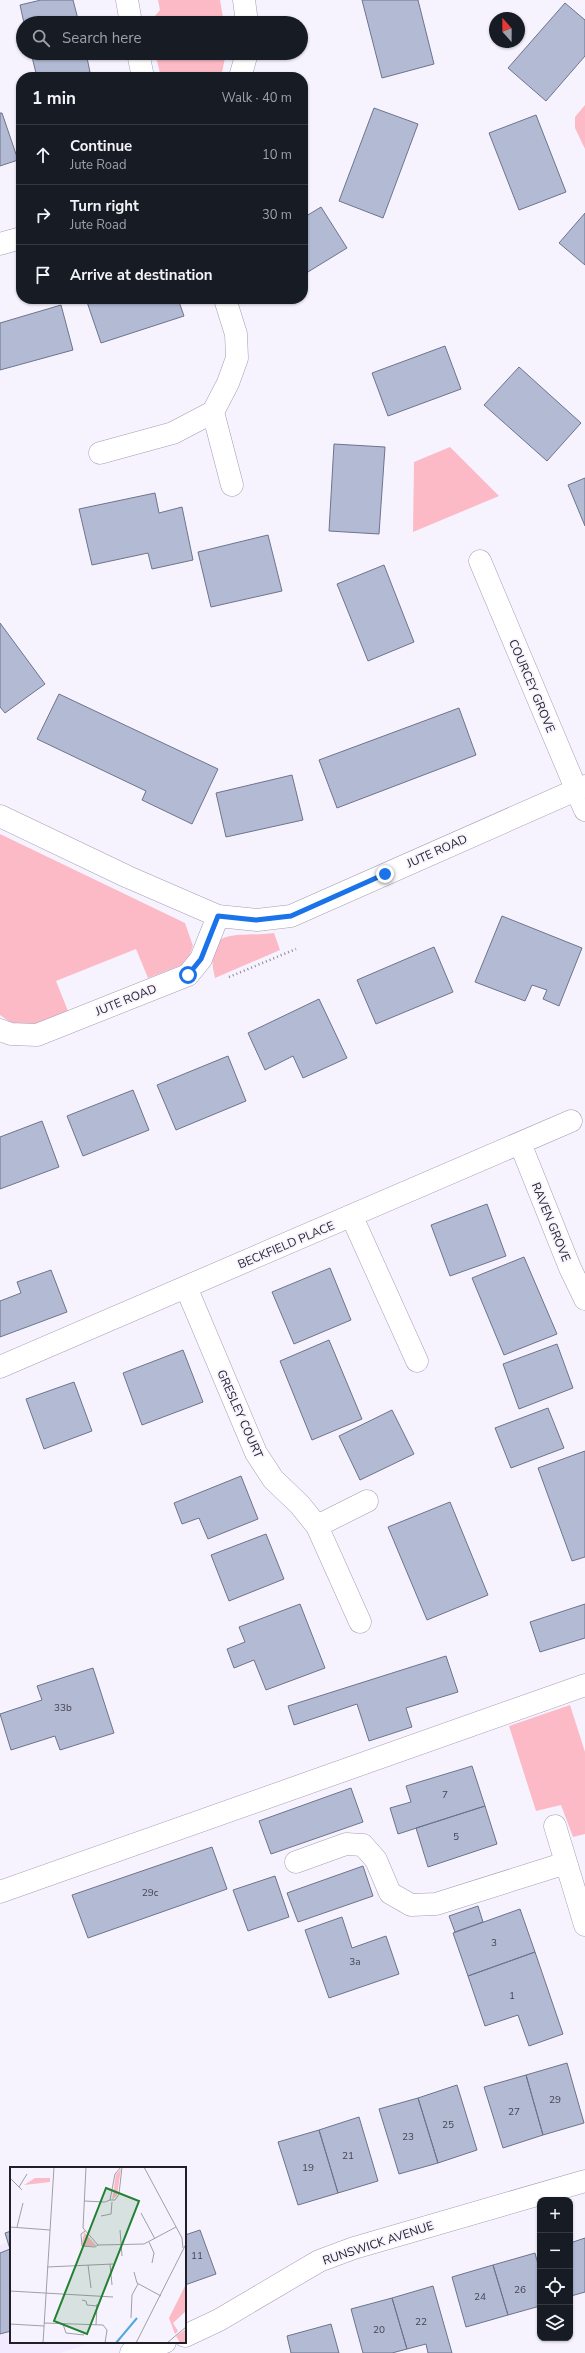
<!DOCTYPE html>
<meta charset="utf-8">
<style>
:root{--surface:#171b24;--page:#20242c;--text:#f1f3f6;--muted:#9ea1a6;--line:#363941}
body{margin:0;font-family:"Nunito Sans",sans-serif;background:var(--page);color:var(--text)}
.controls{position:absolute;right:12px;bottom:12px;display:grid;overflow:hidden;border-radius:8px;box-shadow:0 1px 3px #0004}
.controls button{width:36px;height:36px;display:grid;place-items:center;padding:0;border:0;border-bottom:1px solid var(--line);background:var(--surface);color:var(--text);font:20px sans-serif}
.compass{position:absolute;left:489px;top:12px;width:36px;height:36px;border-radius:50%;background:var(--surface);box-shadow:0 1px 3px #0004;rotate:339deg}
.stop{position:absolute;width:12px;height:12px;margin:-9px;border:3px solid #1a73e8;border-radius:50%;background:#fff}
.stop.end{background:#1a73e8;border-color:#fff;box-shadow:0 1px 4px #0008}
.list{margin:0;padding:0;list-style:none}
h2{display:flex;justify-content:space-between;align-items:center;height:52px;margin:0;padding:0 16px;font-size:17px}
h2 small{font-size:13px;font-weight:400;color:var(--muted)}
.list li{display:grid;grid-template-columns:26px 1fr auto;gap:12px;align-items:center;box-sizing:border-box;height:60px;padding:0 16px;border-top:1px solid var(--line)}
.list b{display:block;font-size:15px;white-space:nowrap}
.list p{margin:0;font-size:13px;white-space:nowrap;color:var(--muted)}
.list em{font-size:13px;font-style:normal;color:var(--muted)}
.icon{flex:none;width:22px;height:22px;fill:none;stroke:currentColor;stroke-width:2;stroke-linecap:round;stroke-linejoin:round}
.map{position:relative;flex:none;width:585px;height:2353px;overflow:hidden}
.search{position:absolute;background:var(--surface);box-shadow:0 1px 3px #0004;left:16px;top:16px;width:292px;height:44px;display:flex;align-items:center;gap:10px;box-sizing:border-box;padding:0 14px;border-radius:22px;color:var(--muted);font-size:15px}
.panel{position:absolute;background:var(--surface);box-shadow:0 1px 3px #0004;left:16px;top:72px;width:292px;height:232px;border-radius:16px}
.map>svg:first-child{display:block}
</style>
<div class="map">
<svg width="585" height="2353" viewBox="0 0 585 2353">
<rect width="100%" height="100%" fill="#f7f3fe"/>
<path fill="#f2eafe" d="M 11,2241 L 11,2342 L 94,2342 L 61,2353 L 0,2353 L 0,2245 Z"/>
<path fill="#fcbac6" d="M 158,0 L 220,0 L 224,23 L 149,23 L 160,10 Z
M 155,53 L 226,53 L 221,77 L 161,77 Z
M 585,105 L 585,149 L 575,128 L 575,117 Z
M 450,447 L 499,496 L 413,532 L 414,462 Z
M 0,834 L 185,923 L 193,946 L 187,963 L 148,978 L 136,949 L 56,981 L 68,1011 C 57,1016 30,1030 19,1026 C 12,1024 6,1019 0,1015 Z
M 274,933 L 280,950 L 215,978 C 202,924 238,938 274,933 Z
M 570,1705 L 585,1752 L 585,1834 L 573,1837 L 561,1805 L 536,1811 L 509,1726 Z"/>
<path fill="#b2bad4" stroke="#6d748c" d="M 41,0 L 73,0 L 79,23 L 24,23 L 20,5 Z
M 362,0 L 418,0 L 434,64 L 382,78 Z
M 565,3 L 585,20 L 585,56 L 546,101 L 508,68 Z
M 31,53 L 86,53 L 90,72 L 69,77 L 37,77 Z
M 374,108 L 418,124 L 383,218 L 339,201 Z
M 0,113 L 2,113 L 18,160 L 0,166 Z
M 536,115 L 566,192 L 519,210 L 489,133 Z
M 321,207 L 347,248 L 303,275 L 303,218 Z
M 585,213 L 585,265 L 559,243 Z
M 86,299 L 178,299 L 184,316 L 101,343 Z
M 61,305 L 73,350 L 0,370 L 0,323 Z
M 445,346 L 461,389 L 388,416 L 372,373 Z
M 519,367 L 581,423 L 547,461 L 484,405 Z
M 334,444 L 385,447 L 379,534 L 329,531 Z
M 585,478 L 585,526 L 568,485 Z
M 155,493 L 159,513 L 182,507 L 193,560 L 152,569 L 148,553 L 92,565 L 79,509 Z
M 268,535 L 282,591 L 211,607 L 198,552 Z
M 384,565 L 414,642 L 368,661 L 337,584 Z
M 0,623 L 45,684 L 5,713 L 0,707 Z
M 59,694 L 218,769 L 192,824 L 142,800 L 146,791 L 37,739 Z
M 459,708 L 476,755 L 337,808 L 319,760 Z
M 292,775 L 303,820 L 226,837 L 216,793 Z
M 502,916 L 582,948 L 559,1006 L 543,999 L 547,990 L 532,985 L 525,1001 L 475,982 Z
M 434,947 L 453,992 L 376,1024 L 357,980 Z
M 319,999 L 347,1058 L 303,1078 L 293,1056 L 265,1070 L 248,1033 Z
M 228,1056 L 246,1101 L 176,1130 L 157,1085 Z
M 133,1090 L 149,1130 L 83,1156 L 67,1116 Z
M 42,1121 L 59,1167 L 0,1189 L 0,1137 Z
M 487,1204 L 506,1256 L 450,1276 L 431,1225 Z
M 524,1257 L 557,1334 L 504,1355 L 472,1278 Z
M 330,1268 L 351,1320 L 294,1344 L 272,1292 Z
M 51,1270 L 67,1312 L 0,1337 L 0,1301 L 21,1293 L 17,1282 Z
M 329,1340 L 362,1419 L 312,1440 L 280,1361 Z
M 557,1344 L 573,1388 L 519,1409 L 503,1364 Z
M 183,1350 L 203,1402 L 142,1425 L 123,1373 Z
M 74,1382 L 92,1431 L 44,1449 L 26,1399 Z
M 548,1408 L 564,1448 L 511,1468 L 495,1428 Z
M 392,1410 L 414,1454 L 360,1480 L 339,1436 Z
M 585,1451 L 585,1557 L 572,1561 L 538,1468 Z
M 241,1476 L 258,1519 L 208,1539 L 199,1518 L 182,1524 L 174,1503 Z
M 450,1502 L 488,1595 L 427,1620 L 388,1527 Z
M 266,1534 L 284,1579 L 229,1601 L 211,1555 Z
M 300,1604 L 325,1668 L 266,1690 L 254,1660 L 234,1668 L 227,1649 L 245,1642 L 239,1627 Z
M 585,1604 L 585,1638 L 540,1652 L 530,1622 Z
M 446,1656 L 458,1692 L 406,1708 L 412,1727 L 369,1741 L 357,1704 L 294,1725 L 288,1706 Z
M 93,1668 L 114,1733 L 60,1750 L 55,1736 L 11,1750 L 0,1714 L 42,1700 L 37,1686 Z
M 472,1766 L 485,1806 L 398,1834 L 390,1808 L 411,1802 L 406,1786 Z
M 351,1788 L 363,1822 L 271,1854 L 259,1821 Z
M 485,1806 L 497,1844 L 428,1867 L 416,1828 Z
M 212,1847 L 227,1889 L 88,1938 L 72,1895 Z
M 363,1866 L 373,1896 L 298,1922 L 287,1893 Z
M 275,1876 L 289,1917 L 248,1931 L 233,1890 Z
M 478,1906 L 483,1922 L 455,1932 L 449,1916 Z
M 520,1909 L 535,1952 L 468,1976 L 453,1933 Z
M 342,1917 L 352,1948 L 386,1936 L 399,1974 L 329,1998 L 305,1930 Z
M 535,1952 L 563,2034 L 529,2046 L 518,2015 L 485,2026 L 468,1976 Z
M 567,2063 L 584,2123 L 543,2135 L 526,2075 Z
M 526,2075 L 543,2135 L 503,2148 L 484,2087 Z
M 457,2085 L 477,2150 L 438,2163 L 418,2098 Z
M 418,2098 L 438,2163 L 399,2174 L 379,2109 Z
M 359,2117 L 378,2181 L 338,2193 L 319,2130 Z
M 319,2130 L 338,2193 L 298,2205 L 278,2142 Z
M 200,2230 L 216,2274 L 185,2285 L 185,2235 Z
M 11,2231 L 11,2331 L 0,2334 L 0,2253 L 10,2249 L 5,2233 Z
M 585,2238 L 585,2292 L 571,2296 L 570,2243 Z
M 535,2253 L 540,2272 L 540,2306 L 508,2315 L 493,2265 Z
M 493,2265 L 508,2315 L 466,2327 L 452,2277 Z
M 433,2286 L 452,2353 L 428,2353 L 426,2344 L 407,2349 L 392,2298 Z
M 392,2298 L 407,2349 L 392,2353 L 363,2353 L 351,2309 Z
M 331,2324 L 339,2353 L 291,2353 L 287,2336 Z"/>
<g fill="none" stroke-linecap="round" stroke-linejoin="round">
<g stroke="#a69cb5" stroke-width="23">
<path id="minor" d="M 127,0 L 131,23
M 244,0 L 247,23
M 138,53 L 143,77
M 240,77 L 247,53
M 0,244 L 21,238
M 213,412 L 232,485
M 100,453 L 173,433 L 213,412 L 228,383 L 237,358 L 236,334 L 225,299
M 480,561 L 585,810
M 0,816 L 128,877 L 218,916 L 257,920 L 291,916 L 585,786
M 0,1030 L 11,1034 L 37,1035 L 188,975 L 201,959 L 218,916
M 520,1143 L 570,1268 L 585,1299
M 352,1217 L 417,1361
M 186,1287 L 256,1453 L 273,1479 L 300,1505 L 317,1526 L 360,1622
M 0,1367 L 571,1121
M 317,1526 L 367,1501
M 555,1826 L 585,1925
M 296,1862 L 346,1844 L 363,1845 L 376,1860 L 390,1893 L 411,1905 L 436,1904 L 566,1863
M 0,1892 L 585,1685
M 185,2336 L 219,2320 L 319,2261 L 354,2248 L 585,2181
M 131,2353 L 165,2342"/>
</g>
<path stroke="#8b8792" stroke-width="2.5" stroke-dasharray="1 3" stroke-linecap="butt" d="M 229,977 L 296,949"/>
<use href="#minor" stroke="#fff" stroke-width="22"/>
</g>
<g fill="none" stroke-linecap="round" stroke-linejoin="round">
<path stroke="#1a73e8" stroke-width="5" d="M 188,975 L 201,959 L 218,916 L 256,920 L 291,916 L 385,874"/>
</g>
<g text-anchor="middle" stroke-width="3.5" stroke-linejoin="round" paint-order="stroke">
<g font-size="10" fill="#464553">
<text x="63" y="1711">33b</text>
<text x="445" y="1798">7</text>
<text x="456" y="1840">5</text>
<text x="150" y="1896">29c</text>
<text x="494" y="1946">3</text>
<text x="355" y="1965">3a</text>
<text x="512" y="1999">1</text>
<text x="555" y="2103">29</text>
<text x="514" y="2115">27</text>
<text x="448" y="2128">25</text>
<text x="408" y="2140">23</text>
<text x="348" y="2159">21</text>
<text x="308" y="2171">19</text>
<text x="197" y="2259">11</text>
<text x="520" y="2293">26</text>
<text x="480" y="2300">24</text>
<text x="421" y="2325">22</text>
<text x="379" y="2333">20</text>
</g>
<g font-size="12" fill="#221e28" stroke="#f7f3fe">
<text transform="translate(532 686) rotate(67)" y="4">COURCEY GROVE</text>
<text transform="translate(437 851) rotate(-24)" y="4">JUTE ROAD</text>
<text transform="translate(126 1000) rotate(-22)" y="4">JUTE ROAD</text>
<text transform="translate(551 1222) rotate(68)" y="4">RAVEN GROVE</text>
<text transform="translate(286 1245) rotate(-23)" y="4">BECKFIELD PLACE</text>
<text transform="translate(240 1414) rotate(66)" y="4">GRESLEY COURT</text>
<text transform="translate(378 2243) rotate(-18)" y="4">RUNSWICK AVENUE</text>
</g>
</g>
<g transform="translate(10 2167)">
<rect width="176" height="176" fill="#f7f3fe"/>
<path d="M 111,2 L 107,28 L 102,33 L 106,7 ZM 25,11 L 40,11 L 40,15 L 14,18 ZM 74,65 L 86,78 L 86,79 L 74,80 L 72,76 ZM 176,117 L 176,144 L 163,156 L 168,164 L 165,167 L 159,151 ZM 176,162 L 176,176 L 170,176 L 166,169 Z" fill="#fcbac6"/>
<path fill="none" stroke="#54a6de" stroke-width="2" d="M 106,176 L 127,151"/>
<path fill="none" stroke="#a29ea8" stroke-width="1" d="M 76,0 L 73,61 L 88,78 L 134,77 L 166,60M 134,0 L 172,71 L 173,81M 0,11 L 12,23M 9,20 L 17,7M 100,33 L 105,33 L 109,27 L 112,0M 74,34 L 95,35 L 100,33 L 105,7 L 111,0M 131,46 L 145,72M 91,49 L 101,47 L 102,35M 0,60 L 40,63M 7,60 L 13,36M 110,63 L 112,89M 75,64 L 71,67 L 72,79 L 85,80 L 88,78M 139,75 L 144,86 L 142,96M 100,97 L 102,118M 78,98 L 81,121M 37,100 L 103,97M 124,105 L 127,116 L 151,129M 0,124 L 103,130M 72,133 L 76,134 L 77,138 L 87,139M 121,151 L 122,128 L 128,117M 34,156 L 93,158 L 97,163 L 95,176M 0,157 L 34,159M 53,157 L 56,166 L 74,168M 86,158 L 87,137M 33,176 L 44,0M 126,176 L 176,77M 157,176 L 176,160"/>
<path fill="#228133" fill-opacity="0.15" stroke="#228133" stroke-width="2" d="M 96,21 L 129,34 L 77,167 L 44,154 Z"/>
<rect width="176" height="176" fill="none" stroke="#221e28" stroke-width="2"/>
</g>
</svg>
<div class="controls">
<button>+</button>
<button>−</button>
<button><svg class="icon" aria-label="locate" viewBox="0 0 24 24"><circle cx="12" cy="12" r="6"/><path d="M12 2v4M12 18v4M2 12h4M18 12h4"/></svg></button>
<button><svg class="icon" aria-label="layers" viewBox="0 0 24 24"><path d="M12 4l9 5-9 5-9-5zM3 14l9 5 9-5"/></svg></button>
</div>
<svg class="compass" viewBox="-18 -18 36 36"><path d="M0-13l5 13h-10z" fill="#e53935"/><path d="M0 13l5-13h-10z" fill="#9ea1a6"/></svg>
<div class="stop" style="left:188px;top:975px"></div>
<div class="stop end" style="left:385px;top:874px"></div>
<div class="search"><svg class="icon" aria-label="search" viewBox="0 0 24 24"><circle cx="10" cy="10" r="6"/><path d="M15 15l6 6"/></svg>Search here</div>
<section class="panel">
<h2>1 min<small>Walk · 40 m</small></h2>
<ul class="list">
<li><svg class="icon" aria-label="ahead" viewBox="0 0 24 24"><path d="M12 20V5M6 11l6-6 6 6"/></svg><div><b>Continue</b><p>Jute Road</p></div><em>10 m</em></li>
<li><svg class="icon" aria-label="right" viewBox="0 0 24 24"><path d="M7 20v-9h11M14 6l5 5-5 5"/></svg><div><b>Turn right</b><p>Jute Road</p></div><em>30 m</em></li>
<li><svg class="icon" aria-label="arrive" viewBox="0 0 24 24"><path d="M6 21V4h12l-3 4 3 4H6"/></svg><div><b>Arrive at destination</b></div></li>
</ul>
</section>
</div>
